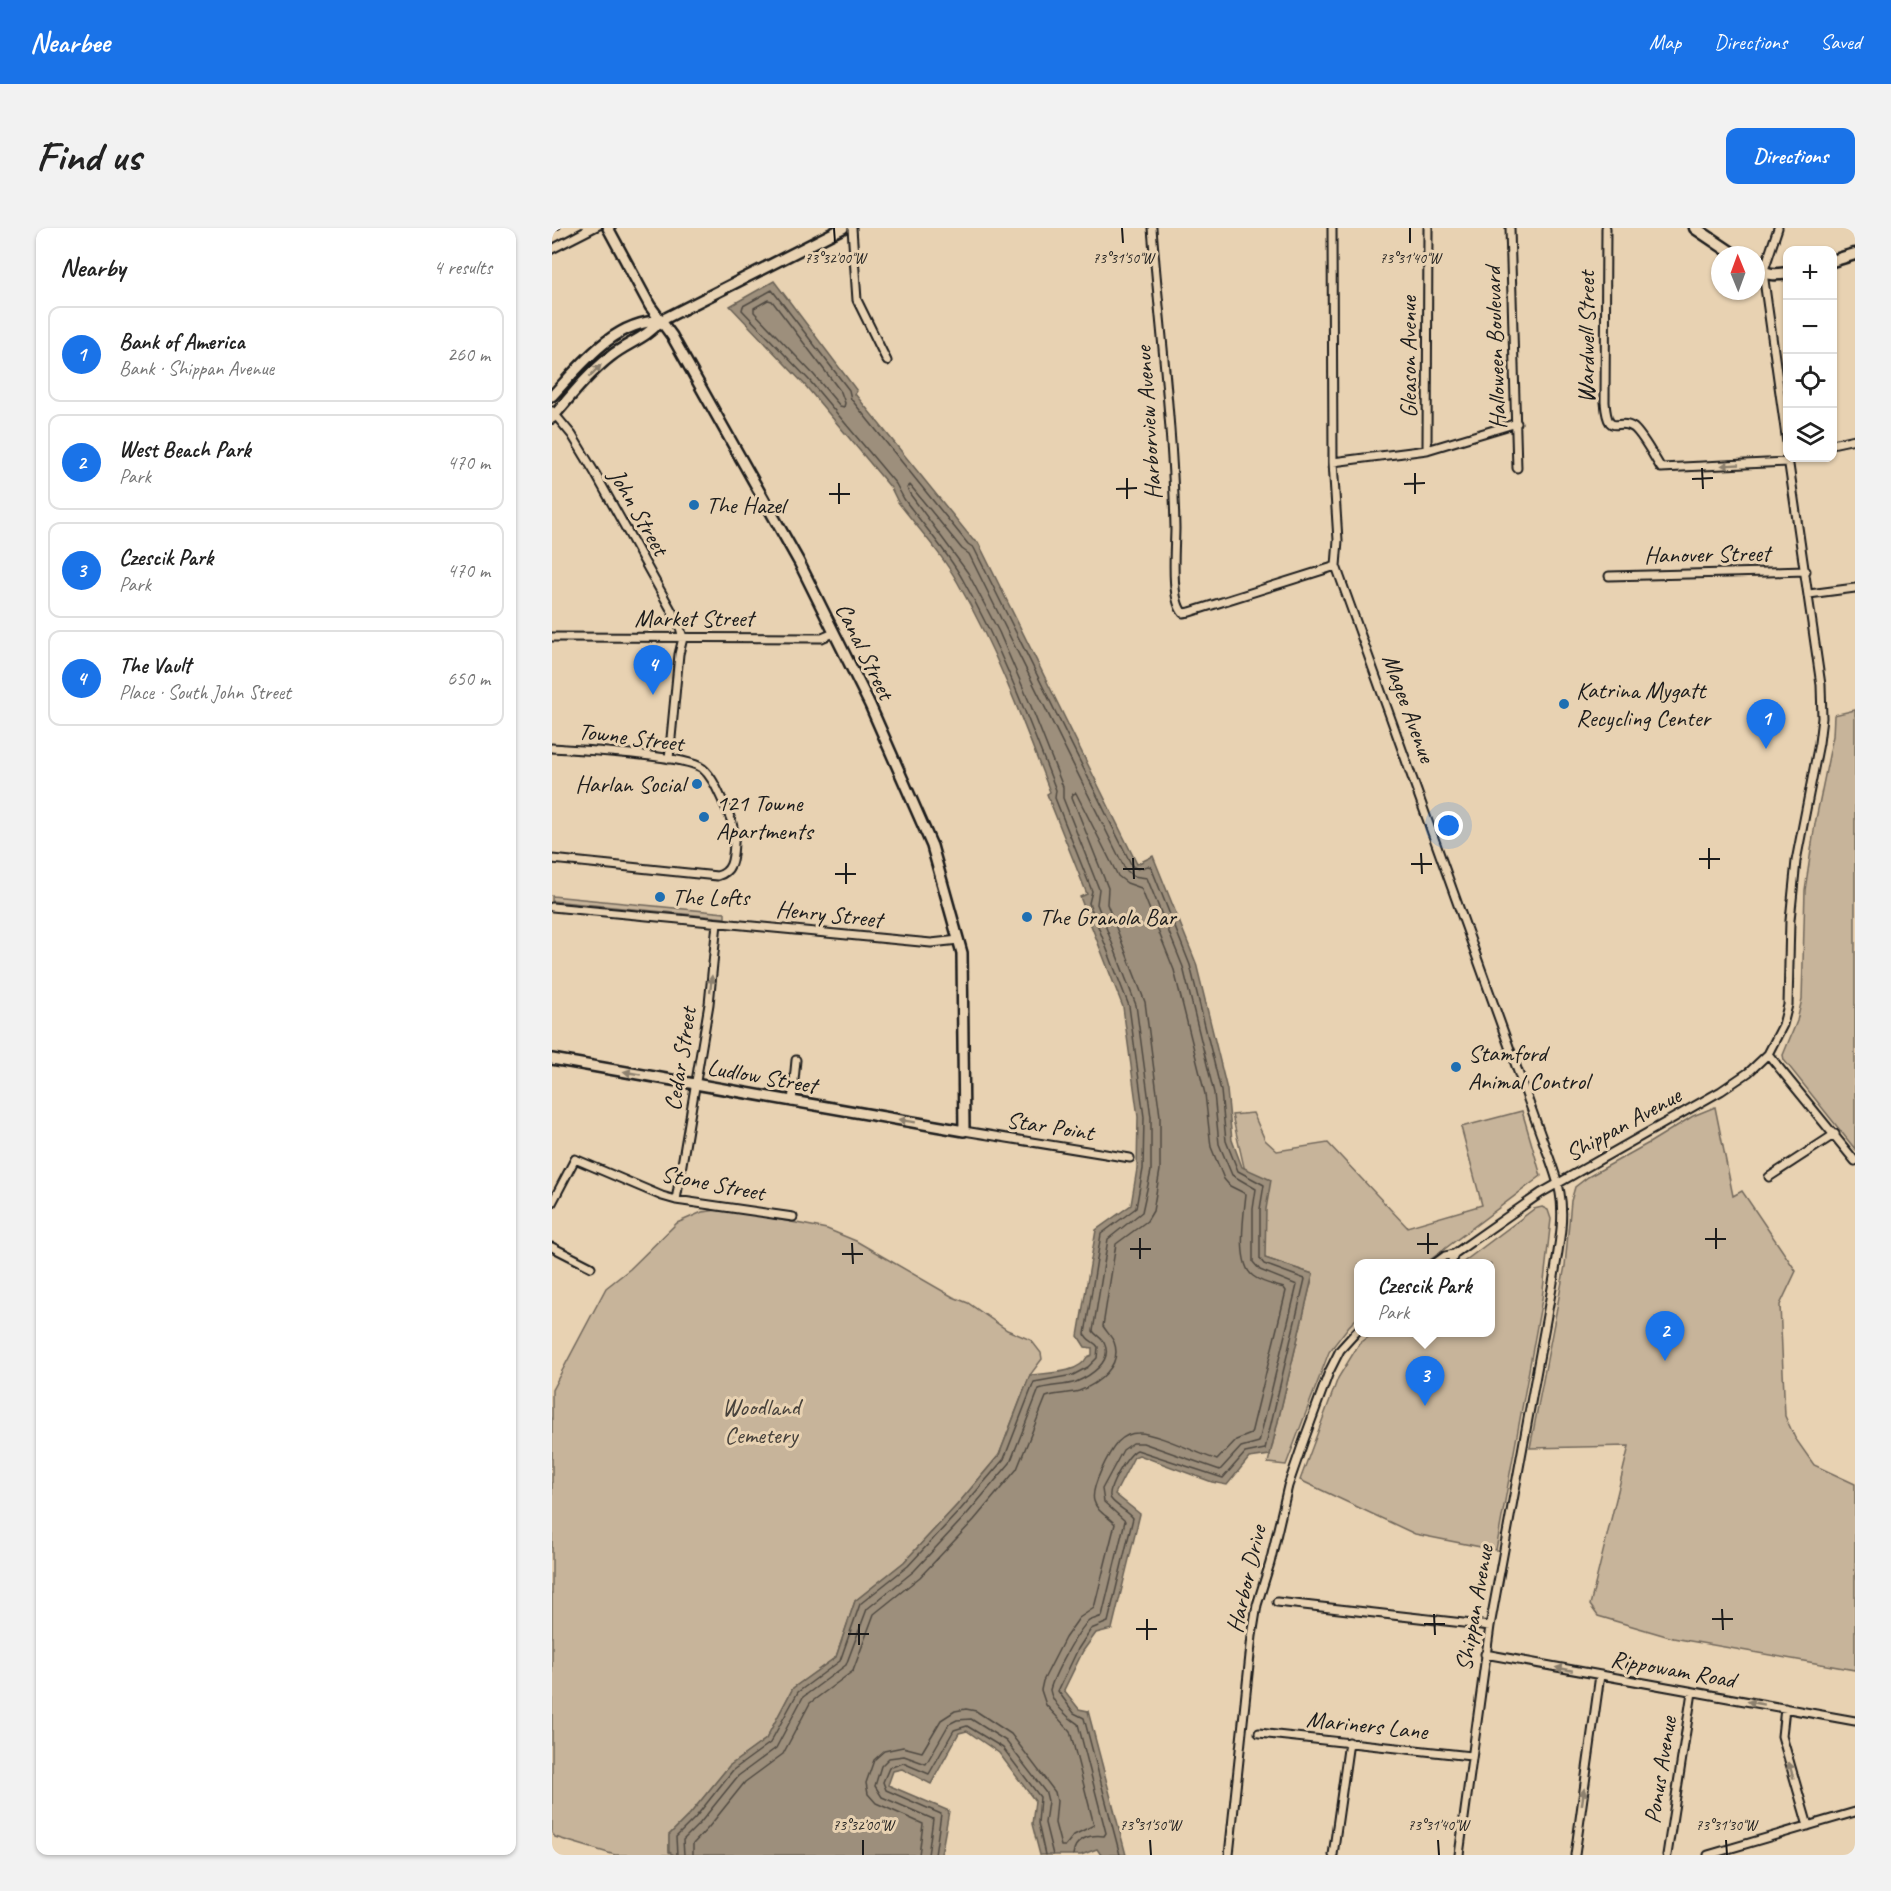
<!DOCTYPE html>
<meta charset="utf-8">
<style>
:root{--surface:#fff;--page:#f2f2f2;--text:#222;--muted:#767676;--line:#e0e0e0;--accent:#1a73e8}
body{margin:0;font-family:Caveat,sans-serif;background:var(--page);color:var(--text)}
.controls{position:absolute;right:18px;top:18px;display:grid;overflow:hidden;border-radius:12px;box-shadow:0 2px 4px #0004}
.controls button{width:54px;height:54px;display:grid;place-items:center;padding:0;border:0;border-bottom:2px solid var(--line);background:var(--surface);color:var(--text);font:30px sans-serif}
.compass{position:absolute;left:1159px;top:18px;width:54px;height:54px;border-radius:50%;background:var(--surface);box-shadow:0 2px 4px #0004;rotate:359deg}
.you{position:absolute;left:897px;top:598px;width:21px;height:21px;margin:-15px;border:4px solid #fff;border-radius:50%;background:#1a73e8;box-shadow:0 0 0 9px #1a73e833}
.badge{display:grid;place-items:center;width:39px;height:39px;border-radius:50%;background:var(--accent);color:#fff;font-size:20px;font-weight:700}
.pin{position:absolute;translate:-50% -50px;filter:drop-shadow(0 2px 3px #0008)}
.pin::after{content:'';position:absolute;top:32px;width:21px;height:18px;background:inherit;clip-path:polygon(0 0,100% 0,50% 100%)}
.popup{position:absolute;left:802px;top:1031px;width:141px;height:78px;box-sizing:border-box;display:grid;place-content:center;border-radius:12px;background:var(--surface);filter:drop-shadow(0 2px 4px #0005);font-size:20px;white-space:nowrap;color:var(--muted)}
.popup b{font-size:22px;color:var(--text)}
.popup::after{content:'';position:absolute;left:50%;top:100%;margin-left:-12px;border:12px solid transparent;border-top-color:var(--surface)}
.list{margin:0;padding:0;list-style:none}
h2{display:flex;justify-content:space-between;align-items:center;height:78px;margin:0;padding:0 24px;font-size:26px}
h2 small{font-size:20px;font-weight:400;color:var(--muted)}
.list li{display:grid;grid-template-columns:39px 1fr auto;gap:18px;align-items:center;box-sizing:border-box;height:96px;margin:0 12px 12px;padding:0 12px;border:2px solid var(--line);border-radius:12px}
.list b{display:block;font-size:22px;white-space:nowrap}
.list p{margin:0;font-size:20px;white-space:nowrap;color:var(--muted)}
.list em{font-size:20px;font-style:normal;color:var(--muted)}
.icon{flex:none;width:33px;height:33px;fill:none;stroke:currentColor;stroke-width:2;stroke-linecap:round;stroke-linejoin:round}
.map{position:relative;flex:none;width:1303px;height:1627px;overflow:hidden;border-radius:12px}
header{display:flex;align-items:center;gap:36px;box-sizing:border-box;height:84px;padding:0 30px;background:var(--accent);color:#fff}
header strong{font-size:28px}
nav{display:flex;gap:33px;margin-inline-start:auto;font-size:21px}
.intro{display:flex;align-items:center;justify-content:space-between;box-sizing:border-box;height:144px;padding:0 36px}
h1{margin:0;font-size:42px}
.button{padding:15px 27px;border-radius:12px;background:var(--accent);color:#fff;font-size:21px;font-weight:700}
main{display:flex;gap:36px;padding:0 36px}
aside{flex:1;background:var(--surface);border-radius:12px;box-shadow:0 2px 4px #0004}
.map>svg:first-child{display:block}
</style>
<header>
<strong>Nearbee</strong>
<nav><a>Map</a><a>Directions</a><a>Saved</a></nav>
</header>
<div class="intro"><h1>Find us</h1><a class="button">Directions</a></div>
<main>
<aside>
<h2>Nearby<small>4 results</small></h2>
<ul class="list">
<li><span class="badge">1</span><div><b>Bank of America</b><p>Bank · Shippan Avenue</p></div><em>260 m</em></li>
<li><span class="badge">2</span><div><b>West Beach Park</b><p>Park</p></div><em>470 m</em></li>
<li><span class="badge">3</span><div><b>Czescik Park</b><p>Park</p></div><em>470 m</em></li>
<li><span class="badge">4</span><div><b>The Vault</b><p>Place · South John Street</p></div><em>650 m</em></li>
</ul>
</aside>
<div class="map">
<svg width="1303" height="1627" viewBox="0 0 1303 1627">
<rect width="100%" height="100%" fill="#e8d2b2"/>
<filter id="ink" filterUnits="userSpaceOnUse"><feTurbulence type="fractalNoise" baseFrequency=".0167" numOctaves="2"/><feDisplacementMap in="SourceGraphic" scale="12" xChannelSelector="R" yChannelSelector="G"/><feConvolveMatrix kernelMatrix="1 2 1 2 8 2 1 2 1" color-interpolation-filters="sRGB"/></filter>
<g filter="url(#ink)">
<path fill="#c7b49a" stroke="#72685b" stroke-width="1.5" d="M 1303,482 L 1303,921 L 1232,832 L 1231,827 L 1245,793 L 1250,771 L 1253,662 L 1263,596 L 1281,508 L 1282,487 Z
M 0,668 L 173,685 L 173,690 L 0,673 Z
M 1163,879 L 1181,968 L 1190,963 L 1244,1043 L 1228,1077 L 1233,1188 L 1243,1210 L 1262,1237 L 1303,1256 L 1303,1442 L 1121,1410 L 1046,1388 L 1038,1377 L 1077,1218 L 978,1220 L 1013,1038 L 1019,973 L 1023,959 L 1036,949 L 1097,915 L 1141,888 Z
M 970,883 L 989,948 L 874,1035 L 807,1036 L 807,1088 L 797,1098 L 777,1124 L 734,1237 L 716,1235 L 761,1046 L 713,1030 L 680,887 L 701,885 L 713,912 L 725,923 L 776,915 L 855,999 L 930,977 L 909,899 Z
M 990,979 L 996,982 L 999,991 L 990,1071 L 944,1322 L 863,1306 L 748,1252 L 786,1150 L 807,1116 L 822,1105 L 939,1104 L 939,1036 L 910,1035 L 982,981 Z
M 173,981 L 275,1001 L 304,1013 L 401,1069 L 416,1075 L 455,1102 L 479,1112 L 489,1125 L 490,1131 L 478,1147 L 447,1227 L 405,1277 L 352,1334 L 303,1373 L 284,1429 L 241,1460 L 214,1511 L 177,1538 L 138,1586 L 117,1607 L 117,1623 L 122,1627 L 63,1627 L 3,1609 L 0,1605 L 0,1162 L 54,1060 L 78,1041 L 125,995 L 150,984 Z"/>
<path fill="#9d8f7b" stroke="#696155" stroke-width="1.5" d="M 222,53 L 305,163 L 303,166 L 421,312 L 426,314 L 585,636 L 601,628 L 644,735 L 675,862 L 680,912 L 690,939 L 719,952 L 714,981 L 713,1030 L 761,1046 L 718,1227 L 697,1230 L 675,1257 L 660,1254 L 587,1227 L 582,1229 L 563,1266 L 588,1286 L 560,1401 L 544,1405 L 531,1423 L 512,1462 L 527,1481 L 536,1483 L 574,1627 L 549,1627 L 545,1621 L 529,1627 L 488,1627 L 480,1596 L 483,1573 L 447,1525 L 415,1503 L 407,1505 L 379,1556 L 350,1541 L 341,1543 L 336,1557 L 397,1583 L 389,1627 L 122,1627 L 117,1624 L 117,1607 L 138,1586 L 177,1538 L 214,1511 L 241,1460 L 284,1429 L 303,1373 L 352,1334 L 405,1277 L 447,1227 L 478,1147 C 495,1145 527,1146 535,1129 L 540,1127 L 540,1120 L 533,1119 L 526,1108 L 544,1002 L 579,977 L 585,941 L 586,889 L 571,779 L 528,669 L 535,666 L 495,566 L 498,564 C 471,493 444,421 406,355 C 390,326 366,300 346,274 L 339,260 L 252,156 L 178,78 Z"/>
<g fill="none" stroke-linecap="round" stroke-linejoin="round">
<path stroke="#504a42" stroke-width="1.5" d="M 216,72 L 220,73 L 289,164 L 293,175 L 292,179 L 288,178 L 262,147 L 202,84 L 202,80 Z
M 125,1627 L 124,1609 L 143,1590 L 181,1542 L 218,1515 L 246,1464 L 288,1433 L 308,1376 L 356,1338 L 409,1281 L 452,1231 L 482,1154 L 521,1147 L 536,1139 L 545,1130 L 546,1119 C 542,1113 535,1113 533,1106 L 549,1006 L 584,980 L 591,941 L 592,889 L 577,778 L 537,675 L 540,663 L 503,570 L 504,562 C 476,490 449,419 411,352 C 395,323 371,297 352,271 L 344,256 L 257,152 L 190,82 L 191,78 L 220,62 L 297,162 L 299,171 L 416,316 L 422,320 L 580,638 L 586,641 L 596,638 L 599,639 L 638,737 L 669,863 L 674,913 L 686,943 L 712,957 L 708,981 L 708,1031 L 712,1036 L 753,1051 L 713,1221 L 693,1225 L 671,1250 L 585,1222 C 576,1225 553,1263 559,1271 C 565,1279 576,1283 581,1290 L 556,1394 L 539,1401 L 526,1421 L 506,1463 L 522,1485 L 532,1490 L 568,1627
M 132,1627 L 131,1612 L 148,1595 L 186,1548 L 224,1520 L 251,1469 L 294,1437 L 315,1381 L 362,1343 L 415,1286 L 458,1235 L 487,1161 C 499,1157 513,1158 524,1154 C 538,1148 560,1134 553,1117 C 551,1110 544,1108 541,1103 L 556,1011 L 590,984 L 599,943 L 599,889 L 584,777 L 545,676 L 547,661 L 511,570 L 511,559 L 479,478 L 447,404 L 416,345 L 358,266 L 355,260 L 358,257 L 410,321 L 417,326 L 573,641 L 581,648 L 595,650 L 631,739 L 662,865 L 667,916 L 680,947 L 704,961 L 701,981 L 701,1034 L 708,1042 L 745,1057 L 707,1214 L 689,1219 L 668,1242 L 591,1215 L 581,1215 L 571,1222 L 550,1261 L 552,1274 L 573,1293 L 550,1388 C 546,1390 541,1391 537,1393 C 526,1401 501,1449 498,1462 C 500,1475 515,1489 526,1496 L 554,1605 L 552,1608 C 538,1606 522,1611 521,1627
M 141,1627 L 141,1616 L 156,1600 L 193,1554 L 231,1526 L 258,1475 L 301,1443 L 322,1386 L 368,1349 L 422,1292 L 465,1241 L 494,1169 C 504,1165 516,1166 527,1163 C 546,1156 571,1137 562,1114 C 559,1108 554,1103 551,1098 L 564,1016 L 595,993 L 601,983 L 608,942 L 608,888 L 593,774 L 555,676 L 556,660 L 520,569 L 521,566 L 524,565 L 566,648 L 575,655 L 589,660 L 622,742 L 653,866 L 659,919 L 672,951 L 678,958 L 694,966 C 692,986 684,1036 701,1048 C 710,1055 722,1057 732,1060 L 734,1063 L 699,1206 L 684,1212 L 665,1232 C 647,1226 602,1204 586,1205 C 579,1205 571,1209 566,1214 C 557,1224 538,1260 542,1273 C 545,1284 556,1288 563,1296 L 542,1380 L 527,1390 L 513,1410 L 491,1453 L 489,1462 L 494,1477 L 518,1503 L 542,1597 L 522,1607 L 513,1618 L 509,1618 L 503,1595 L 505,1573 L 503,1564 L 459,1506 L 424,1483 L 414,1481 L 403,1483 L 389,1492 L 370,1524 L 351,1519 L 332,1523 L 322,1532 L 314,1555 L 316,1566 L 324,1575 L 371,1596 L 367,1627
M 376,1627 L 381,1591 L 330,1569 L 323,1558 L 329,1538 L 337,1530 L 352,1528 L 374,1536 L 397,1496 L 405,1492 L 419,1491 L 454,1513 L 494,1565 L 496,1573 L 493,1595 L 501,1627
M 383,1627 L 389,1586 L 334,1562 L 331,1554 L 337,1540 L 351,1535 L 377,1546 L 402,1502 L 415,1498 L 451,1520 L 488,1569 L 486,1595 L 493,1627"/>
<g stroke="#1c1c1c" stroke-width="11">
<path id="minor" d="M 300,0 L 305,72 L 335,133
M 600,0 C 608,100 621,200 623,300 C 623,320 618,371 631,385 L 638,384 L 784,338
M 780,0 L 781,234 L 786,312 L 784,338 L 987,902 C 994,922 1004,944 1008,965 C 1013,992 1006,1022 1002,1049 L 938,1398 L 907,1627
M 958,0 L 965,240
M 1054,0 L 1053,174 C 1056,212 1066,188 1082,200 C 1091,208 1102,229 1109,240 L 1237,234
M 1226,0 L 1211,45 L 1236,222
M 0,183 L 20,207 L 43,245 L 127,396 L 131,410 L 127,426 L 117,531
M 1280,216 L 1303,211
M 875,222 L 876,0
M 781,234 L 875,222 L 965,195
M 1057,348 L 1254,343
M 1257,366 L 1303,360
M 0,409 L 270,410 L 282,405
M 0,520 C 28,522 133,527 150,540 C 161,549 166,564 172,576 C 178,588 184,601 182,615 C 181,630 181,644 165,648 L 0,631
M 0,679 L 379,715 L 407,712
M 1216,826 L 1303,933
M 240,874 L 244,832
M 412,903 L 578,930
M 1217,949 L 1283,906
M 124,972 L 157,776 L 165,695
M 0,975 L 23,931 L 110,968 L 124,972 L 241,989
M 0,1019 L 39,1039
M 882,1036 L 893,1028 L 902,1026 L 989,965 L 1169,863 L 1197,844 L 1216,826 L 1231,797 L 1236,777 L 1238,692 L 1244,633 L 1267,515 L 1270,490 L 1269,457 L 1236,230
M 899,1036 L 902,1026
M 725,1374 L 938,1398
M 933,1426 L 1303,1493
M 1233,1480 L 1230,1508 L 1256,1598
M 707,1505 L 919,1528
M 677,1627 L 700,1408 L 705,1377 L 718,1335 L 736,1258 L 752,1212 L 777,1144 L 788,1122 L 807,1101
M 781,1627 L 797,1514
M 1023,1627 L 1048,1447
M 1115,1627 L 1140,1464
M 1156,1627 L 1303,1584"/>
</g>
<g stroke="#1c1c1c" stroke-width="14">
<path id="tertiary" d="M 0,168 C 29,137 62,93 108,93
M 0,190 C 18,169 37,145 59,128 C 75,115 95,110 108,93 L 291,0
M 0,831 L 412,903 L 410,725 L 380,618 L 318,477 L 247,334 L 120,108 L 98,78 L 56,0"/>
</g>
<g stroke="#1c1c1c" stroke-width="15">
<path id="secondary" d="M 1143,0 L 1183,27
M 1280,33 L 1303,26
M 1204,41 C 1215,47 1224,47 1236,45"/>
</g>
<use href="#minor" stroke="#e8d2b2" stroke-width="7"/>
<use href="#tertiary" stroke="#e8d2b2" stroke-width="9"/>
<use href="#secondary" stroke="#e8d2b2" stroke-width="10"/>
<path stroke="#1c1c1c" stroke-width="2" d="M 0,4 L 8,0
M 0,16 L 30,0
M 0,26 L 51,0"/>
</g>
<defs><path id="oneway-solid" d="M-6-.8H1V-3.2L6.5 0L1 3.2V.8H-6Z" transform="scale(1.5)"/></defs>
<g fill="#8c806e">
<use href="#oneway-solid" transform="translate(43 143) rotate(-46)"/>
<use href="#oneway-solid" transform="translate(1178 237) rotate(177)"/>
<use href="#oneway-solid" transform="translate(159 756) rotate(-84)"/>
<use href="#oneway-solid" transform="translate(80 845) rotate(-170)"/>
<use href="#oneway-solid" transform="translate(355 893) rotate(-171)"/>
<use href="#oneway-solid" transform="translate(1012 1441) rotate(-169)"/>
<use href="#oneway-solid" transform="translate(1204 1475) rotate(-170)"/>
<use href="#oneway-solid" transform="translate(1239 1542) rotate(-107)"/>
<use href="#oneway-solid" transform="translate(1031 1569) rotate(-82)"/>
</g>
</g>
<path fill="none" stroke="#1c1c1c" stroke-width="2" d="M 282,0 L 283,15M 570,0 L 571,15M 858,0 L 858,15M 1150,240 L 1151,261M 863,245 L 863,266M 575,250 L 575,271M 1140,251 L 1161,250M 287,255 L 287,276M 852,256 L 873,255M 564,261 L 585,260M 277,266 L 298,266M 1157,620 L 1157,641M 869,625 L 870,646M 581,630 L 582,651M 1147,631 L 1168,631M 294,635 L 294,656M 859,636 L 880,636M 571,641 L 592,641M 283,646 L 304,646M 1164,1000 L 1164,1021M 876,1005 L 876,1026M 588,1010 L 588,1031M 1153,1011 L 1174,1011M 300,1015 L 301,1036M 865,1016 L 886,1016M 578,1021 L 599,1021M 290,1026 L 311,1026M 1170,1381 L 1171,1402M 882,1386 L 883,1407M 595,1391 L 595,1412M 1160,1391 L 1181,1391M 307,1396 L 307,1417M 872,1396 L 893,1396M 584,1401 L 605,1401M 296,1406 L 317,1406M 311,1612 L 311,1627M 598,1612 L 599,1627M 886,1612 L 887,1627M 1174,1612 L 1175,1627"/>
<g fill="#1f6fb2" stroke="#e8d2b2" stroke-width="2">
<circle cx="142" cy="277" r="6"/>
<circle cx="1012" cy="476" r="6"/>
<circle cx="145" cy="556" r="6"/>
<circle cx="152" cy="589" r="6"/>
<circle cx="108" cy="669" r="6"/>
<circle cx="475" cy="689" r="6"/>
<circle cx="904" cy="839" r="6"/>
</g>
<g text-anchor="middle" stroke-width="6" stroke-linejoin="round" paint-order="stroke">
<g font-size="24" fill="#1c1c1c" stroke="#e8d2b2">
<text transform="translate(1034 109) rotate(-90)" y="8">Wardwell Street</text>
<text transform="translate(943 120) rotate(-92)" y="8">Halloween Boulevard</text>
<text transform="translate(856 129) rotate(-90)" y="8">Gleason Avenue</text>
<text transform="translate(596 195) rotate(-94)" y="8">Harborview Avenue</text>
<text transform="translate(87 284) rotate(60)" y="8">John Street</text>
<text transform="translate(1155 326) rotate(-1)" y="8">Hanover Street</text>
<text x="142" y="398">Market Street</text>
<text transform="translate(313 423) rotate(64)" y="8">Canal Street</text>
<text transform="translate(857 480) rotate(70)" y="8">Magee Avenue</text>
<text transform="translate(79 509) rotate(7)" y="8">Towne Street</text>
<text transform="translate(277 686) rotate(6)" y="8">Henry Street</text>
<text transform="translate(128 831) rotate(-81)" y="8">Cedar Street</text>
<text transform="translate(210 848) rotate(10)" y="8">Ludlow Street</text>
<text transform="translate(1071 896) rotate(-29)" y="8">Shippan Avenue</text>
<text transform="translate(498 898) rotate(9)" y="8">Star Point</text>
<text transform="translate(161 955) rotate(11)" y="8">Stone Street</text>
<text transform="translate(694 1351) rotate(-77)" y="8">Harbor Drive</text>
<text transform="translate(922 1380) rotate(-80)" y="8">Shippan Avenue</text>
<text transform="translate(1121 1441) rotate(10)" y="8">Rippowam Road</text>
<text transform="translate(815 1497) rotate(6)" y="8">Mariners Lane</text>
<text transform="translate(1108 1542) rotate(-81)" y="8">Ponus Avenue</text>
</g>
<g font-size="24" fill="#1c1c1c" stroke="#e8d2b2" text-anchor="start">
<text x="154" y="285">The Hazel</text>
<text x="1024" y="470">Katrina Mygatt<tspan x="1024" dy="28">Recycling Center</tspan></text>
<text x="133" y="564" text-anchor="end">Harlan Social</text>
<text x="164" y="583">121 Towne<tspan x="164" dy="28">Apartments</tspan></text>
<text x="120" y="677">The Lofts</text>
<text x="487" y="697">The Granola Bar</text>
<text x="916" y="833">Stamford<tspan x="916" dy="28">Animal Control</tspan></text>
</g>
<g font-size="24" fill="#47423c" stroke="#e8d2b2">
<text x="209" y="1187">Woodland<tspan x="209" dy="28">Cemetery</tspan></text>
</g>
</g>
<g font-size="15" text-anchor="middle" fill="#1c1c1c" stroke="#e8d2b2" stroke-width="6" stroke-linejoin="round" paint-order="stroke">
<text x="283" y="35">73°32'00"W</text>
<text x="571" y="35">73°31'50"W</text>
<text x="858" y="35">73°31'40"W</text>
<text x="311" y="1602">73°32'00"W</text>
<text x="598" y="1602">73°31'50"W</text>
<text x="886" y="1602">73°31'40"W</text>
<text x="1174" y="1602">73°31'30"W</text>
</g>
</svg>
<div class="controls">
<button>+</button>
<button>−</button>
<button><svg class="icon" aria-label="locate" viewBox="0 0 24 24"><circle cx="12" cy="12" r="6"/><path d="M12 2v4M12 18v4M2 12h4M18 12h4"/></svg></button>
<button><svg class="icon" aria-label="layers" viewBox="0 0 24 24"><path d="M12 4l9 5-9 5-9-5zM3 14l9 5 9-5"/></svg></button>
</div>
<svg class="compass" viewBox="-18 -18 36 36"><path d="M0-13l5 13h-10z" fill="#e53935"/><path d="M0 13l5-13h-10z" fill="#767676"/></svg>
<div class="you"></div>
<div class="pin badge" style="left:1214px;top:521px">1</div>
<div class="pin badge" style="left:1113px;top:1133px">2</div>
<div class="pin badge" style="left:873px;top:1178px">3</div>
<div class="popup"><b>Czescik Park</b>Park</div>
<div class="pin badge" style="left:101px;top:467px">4</div>
</div>
</main>
